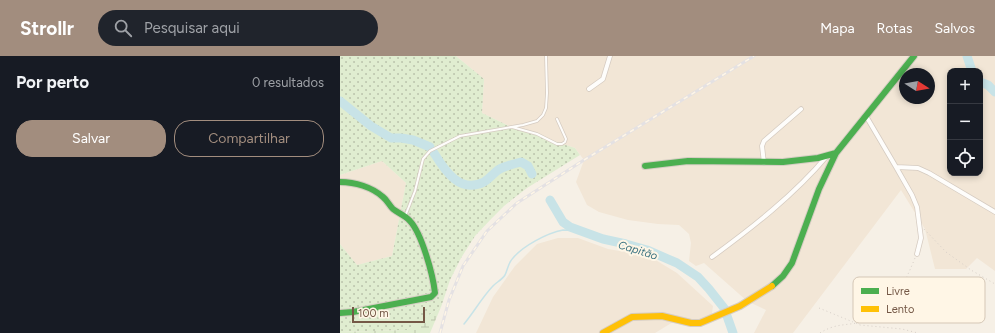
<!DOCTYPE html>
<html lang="pt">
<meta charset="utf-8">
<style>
:root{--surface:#171b24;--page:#20242c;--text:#f1f3f6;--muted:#9ea1a6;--line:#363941;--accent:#a28d7e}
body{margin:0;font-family:Figtree,sans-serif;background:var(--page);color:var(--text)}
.controls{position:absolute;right:12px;top:12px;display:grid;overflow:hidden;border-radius:8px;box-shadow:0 2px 6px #0003}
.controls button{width:36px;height:36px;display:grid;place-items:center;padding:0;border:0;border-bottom:1px solid var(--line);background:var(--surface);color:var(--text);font:20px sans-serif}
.compass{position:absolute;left:559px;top:12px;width:36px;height:36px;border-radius:50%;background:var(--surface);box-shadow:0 2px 6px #0003;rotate:101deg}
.scale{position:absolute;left:12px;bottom:10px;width:73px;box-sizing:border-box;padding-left:4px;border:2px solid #745846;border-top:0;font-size:11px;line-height:14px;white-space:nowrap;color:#745846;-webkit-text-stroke:3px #fff6e6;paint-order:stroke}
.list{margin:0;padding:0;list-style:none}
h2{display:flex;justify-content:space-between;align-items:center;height:52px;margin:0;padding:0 16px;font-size:17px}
h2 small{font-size:13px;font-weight:400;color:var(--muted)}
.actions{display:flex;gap:8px;padding:12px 16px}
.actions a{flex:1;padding:9px 0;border:1px solid var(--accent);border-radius:16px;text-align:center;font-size:14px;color:var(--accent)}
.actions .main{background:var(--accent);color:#fff}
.icon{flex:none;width:22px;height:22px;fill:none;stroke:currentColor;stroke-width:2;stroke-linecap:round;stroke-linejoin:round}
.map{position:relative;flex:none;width:655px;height:277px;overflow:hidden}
header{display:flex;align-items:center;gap:24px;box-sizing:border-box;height:56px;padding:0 20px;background:var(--accent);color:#fff}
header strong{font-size:19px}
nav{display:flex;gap:22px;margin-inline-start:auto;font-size:14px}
.search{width:280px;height:36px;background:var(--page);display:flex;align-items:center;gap:10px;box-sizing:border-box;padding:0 14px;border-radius:22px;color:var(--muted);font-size:15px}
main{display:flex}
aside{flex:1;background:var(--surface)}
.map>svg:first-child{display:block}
</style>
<header>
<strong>Strollr</strong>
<div class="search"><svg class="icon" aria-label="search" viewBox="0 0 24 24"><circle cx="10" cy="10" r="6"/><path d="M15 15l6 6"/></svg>Pesquisar aqui</div>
<nav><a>Mapa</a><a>Rotas</a><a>Salvos</a></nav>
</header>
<main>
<aside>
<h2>Por perto<small>0 resultados</small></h2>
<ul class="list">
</ul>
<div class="actions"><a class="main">Salvar</a><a>Compartilhar</a></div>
</aside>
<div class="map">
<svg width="655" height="277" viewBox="0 0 655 277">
<defs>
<pattern id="grass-dots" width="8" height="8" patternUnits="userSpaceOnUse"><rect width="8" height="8" fill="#e0edd0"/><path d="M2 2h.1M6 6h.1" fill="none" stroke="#bac3ab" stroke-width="1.8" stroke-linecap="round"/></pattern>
<pattern id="wetland-marsh" width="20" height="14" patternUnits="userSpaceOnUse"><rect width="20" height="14" fill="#e0edd0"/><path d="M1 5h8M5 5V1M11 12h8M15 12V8" fill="none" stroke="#bac3ab"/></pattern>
</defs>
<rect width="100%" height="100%" fill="#f6f0e6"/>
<path fill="#f2e6d6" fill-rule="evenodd" d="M 116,0 L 655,0 L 655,215 L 637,202 L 626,213 L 595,213 L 585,173 L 561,134 L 453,277 L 414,277 L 426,254 L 407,245 L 364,207 L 356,210 L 349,205 L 351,187 L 349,178 L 339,169 L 318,168 L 288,164 L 259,156 L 247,149 L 236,126 L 244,104 L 235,92 L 171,71 L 142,57 L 144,23 ZM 610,15 L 640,15 L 640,117 L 610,117 ZM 565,18 L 589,18 L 589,42 L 565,42 Z
M 42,105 L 66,127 L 52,200 L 17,209 L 0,188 L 0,119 Z
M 218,182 L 238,182 L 268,193 L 309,200 L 337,217 L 373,250 L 371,263 L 360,267 L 338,263 L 315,277 L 136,277 L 153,241 L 175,210 L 197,188 Z"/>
<path fill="url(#grass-dots)" d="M 0,0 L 116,0 L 144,23 L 142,57 L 171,71 L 235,92 L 240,99 L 187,132 L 164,150 L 152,162 L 135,180 L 121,202 L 110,224 L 101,251 L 67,274 L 0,276 L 0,188 L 17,209 L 52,200 L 66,127 L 42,105 L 0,119 Z"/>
<path fill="url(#wetland-marsh)" d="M 101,251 L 90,277 L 0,277 L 0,276 L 67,274 Z"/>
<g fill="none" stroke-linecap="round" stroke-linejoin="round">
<path stroke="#c8e3e7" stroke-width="1.5" d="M 124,268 C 134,256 141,243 152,231 C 155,227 162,224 165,219 C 168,213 168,207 173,202 C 183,190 207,177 223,174 C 228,174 233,174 238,175"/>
<path stroke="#c8e3e7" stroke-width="9" d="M 627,0 L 632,15
M 640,26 L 648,29 L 655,36
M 0,45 L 31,70 L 51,82 L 61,82 L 73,84 L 90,91
M 94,97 C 105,115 120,138 144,126 C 149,123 153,118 158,114 C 165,110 173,108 181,106 L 188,110 L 192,118
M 210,144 L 223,166 L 230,171 L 263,183 L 286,188 L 307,194 L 337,207 L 358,221 L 369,233 L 384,252
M 387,260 L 393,277"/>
<g stroke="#d5cbc1" stroke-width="3.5">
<path id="lane" d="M 172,71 L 197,78 L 217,88 L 222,88 L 225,86 L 226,83 L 217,63
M 66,158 L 75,135 L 83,103 L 90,95 L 120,80 L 183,69 L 197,65 L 203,59 L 206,52 L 207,37 L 206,0"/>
</g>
<g stroke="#d5cbc1" stroke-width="5.5">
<path id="street" d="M 249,33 L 263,23 L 270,0
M 526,60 L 556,111 L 572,139 L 577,151 L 581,182 L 577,198
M 424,107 L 422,90 L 424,85 L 461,53
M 556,111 L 578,112 L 589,117 L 655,156
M 372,201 C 413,171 454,139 487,100"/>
</g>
<g stroke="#d6cdc3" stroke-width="8">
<path id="fast" d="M 305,110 L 348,105 L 443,106 L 478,102 L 496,97
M 0,126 C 15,126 32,131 43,141 C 47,144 49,149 53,153 C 58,157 65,159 70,165 C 82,178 93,219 95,237 L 91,241 L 13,256 L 0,257
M 432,230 L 443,220 L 452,207 L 479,133 L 496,97 L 574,0"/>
</g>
<g stroke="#d6cdc3" stroke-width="8">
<path id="slow" d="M 263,277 L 292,261 L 322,260 L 351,267 L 360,267 L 400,250 L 432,230"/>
</g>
<path stroke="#d7cfc8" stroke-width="1" stroke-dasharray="1 3" stroke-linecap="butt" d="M 584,173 L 606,196 L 631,214 L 655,228
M 479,252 L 513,266
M 516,267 L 520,269 L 562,273 L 578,277
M 480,277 C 496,267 505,270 521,266 C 528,264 534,259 540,255 C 559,239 566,224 575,202"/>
<use href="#lane" stroke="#fefdfb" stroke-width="2"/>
<use href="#street" stroke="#fefdfb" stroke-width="4"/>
<use href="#fast" stroke="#4caf50" stroke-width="6"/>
<use href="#slow" stroke="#ffc107" stroke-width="6"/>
<g stroke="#e4e1e3" stroke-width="3">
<path id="rail" d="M 100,277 L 109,244 L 123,210 L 147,175 L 177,147 L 244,104 L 414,0"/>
</g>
<use href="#rail" stroke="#fff6e6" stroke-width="1.5" stroke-dasharray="4.5" stroke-linecap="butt"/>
</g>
<g text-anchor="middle" stroke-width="4" stroke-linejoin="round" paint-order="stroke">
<g font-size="11" font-style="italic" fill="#3c7482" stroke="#fff6e6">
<text transform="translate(298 194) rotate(17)" y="4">Capitão</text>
</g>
</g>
<rect x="513" y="221" width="132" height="46" rx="6" fill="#fff6e6" stroke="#d5c7b6" stroke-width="1"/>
<rect x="521" y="232" width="18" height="6" fill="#4caf50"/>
<rect x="521" y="250" width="18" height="6" fill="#ffc107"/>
<g font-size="11" fill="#745846">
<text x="546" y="239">Livre</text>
<text x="546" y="257">Lento</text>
</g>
</svg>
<div class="controls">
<button>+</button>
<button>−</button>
<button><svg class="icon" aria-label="locate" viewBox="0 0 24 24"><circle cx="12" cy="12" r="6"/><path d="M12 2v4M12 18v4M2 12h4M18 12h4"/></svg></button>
</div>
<svg class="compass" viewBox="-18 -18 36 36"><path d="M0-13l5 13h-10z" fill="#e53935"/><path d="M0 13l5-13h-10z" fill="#9ea1a6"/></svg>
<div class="scale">100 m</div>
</div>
</main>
